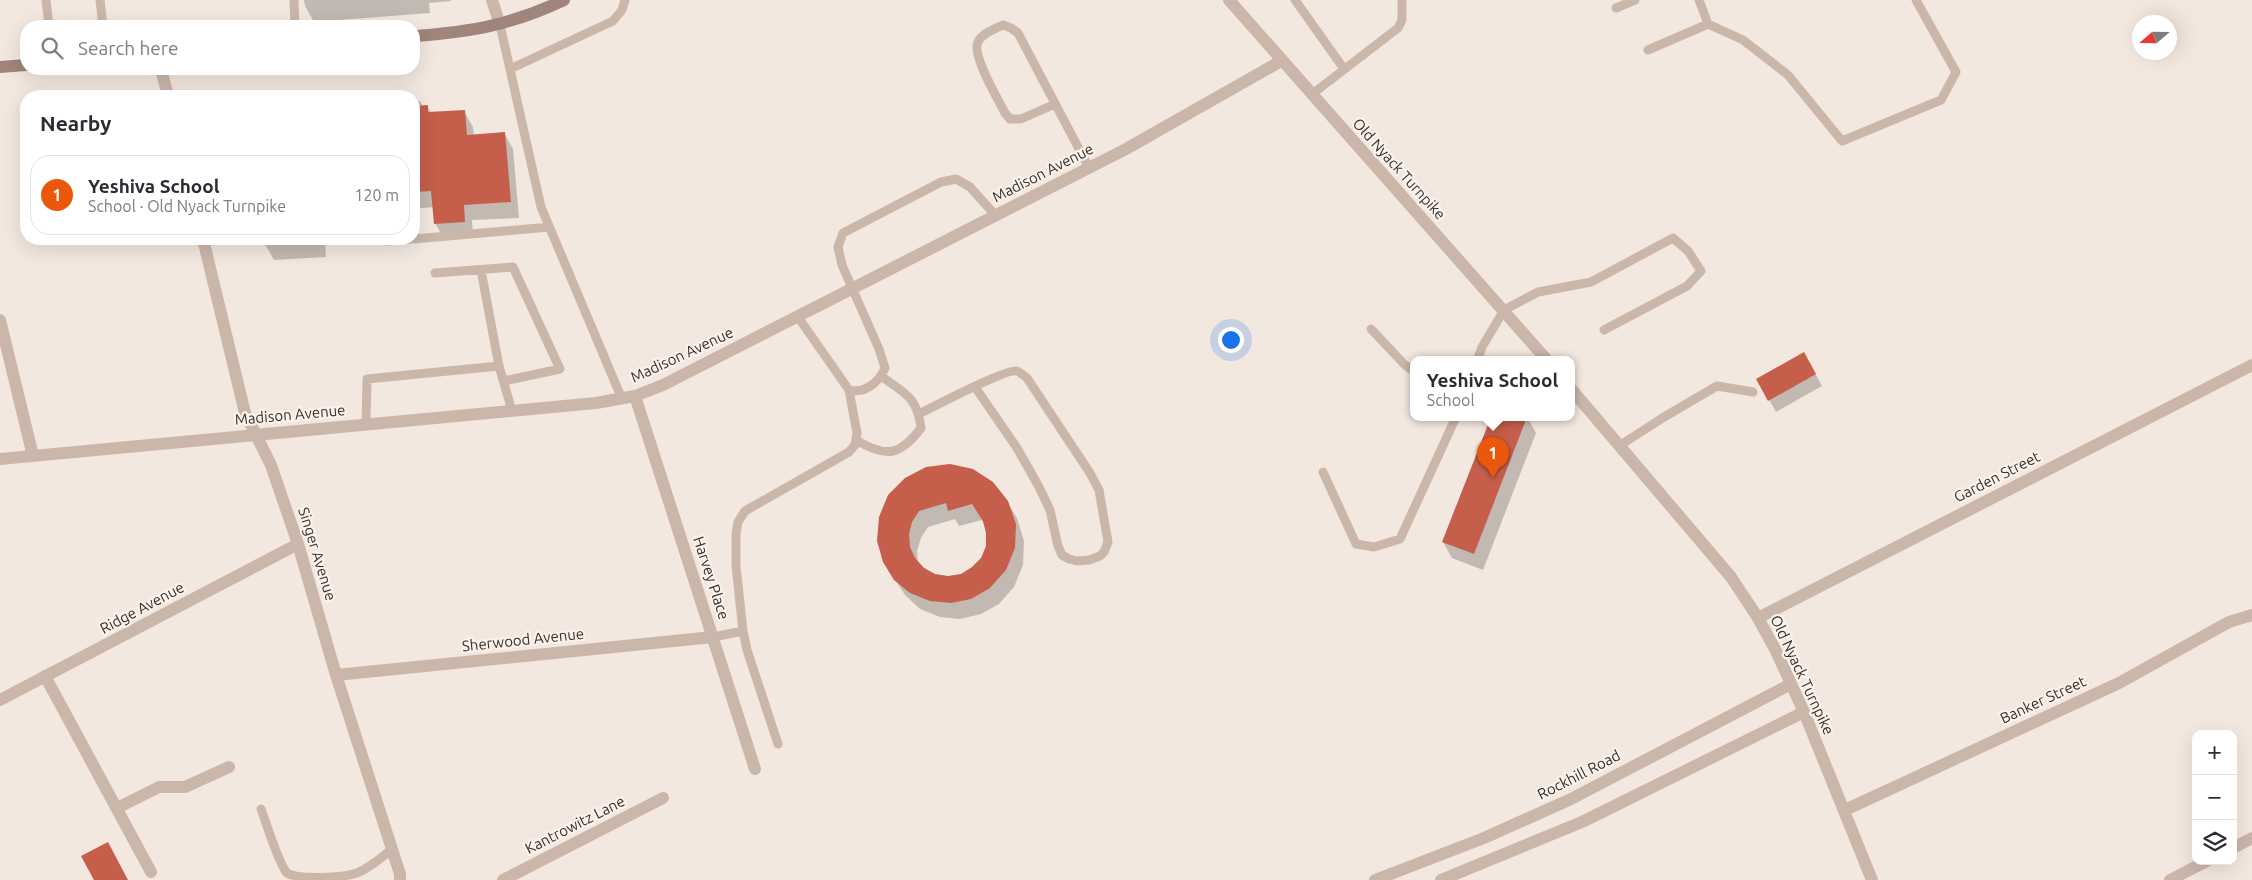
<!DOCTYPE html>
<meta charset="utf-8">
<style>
:root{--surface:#fff;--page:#f7f7f7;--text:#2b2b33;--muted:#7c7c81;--line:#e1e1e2;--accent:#ea580c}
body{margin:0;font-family:Ubuntu,sans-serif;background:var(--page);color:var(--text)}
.controls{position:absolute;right:15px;bottom:15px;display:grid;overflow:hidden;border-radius:10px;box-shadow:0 5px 20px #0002}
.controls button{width:45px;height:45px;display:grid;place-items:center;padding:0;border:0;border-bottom:1px solid var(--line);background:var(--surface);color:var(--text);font:25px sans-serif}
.compass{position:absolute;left:2132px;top:15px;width:45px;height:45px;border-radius:50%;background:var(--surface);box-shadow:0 5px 20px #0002;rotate:250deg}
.you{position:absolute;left:1230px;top:339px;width:18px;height:18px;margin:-12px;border:4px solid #fff;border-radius:50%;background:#1a73e8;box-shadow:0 0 0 8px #1a73e833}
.badge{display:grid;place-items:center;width:32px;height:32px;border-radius:50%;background:var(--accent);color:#fff;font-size:16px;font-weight:700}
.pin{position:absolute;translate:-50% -41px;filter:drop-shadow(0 1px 2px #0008)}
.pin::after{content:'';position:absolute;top:26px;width:18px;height:15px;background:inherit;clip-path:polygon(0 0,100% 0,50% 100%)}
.popup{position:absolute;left:1410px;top:356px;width:165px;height:65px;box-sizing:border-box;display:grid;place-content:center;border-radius:10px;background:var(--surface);filter:drop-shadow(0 1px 4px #0005);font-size:16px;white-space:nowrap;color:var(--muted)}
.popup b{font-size:19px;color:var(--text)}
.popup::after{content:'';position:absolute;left:50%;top:100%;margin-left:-10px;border:10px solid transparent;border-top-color:var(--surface)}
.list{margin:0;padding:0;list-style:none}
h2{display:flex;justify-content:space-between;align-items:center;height:65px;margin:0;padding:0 20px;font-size:21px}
h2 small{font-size:16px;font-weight:400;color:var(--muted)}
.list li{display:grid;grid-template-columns:32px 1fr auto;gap:15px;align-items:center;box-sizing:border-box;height:80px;margin:0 10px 10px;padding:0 10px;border:1px solid var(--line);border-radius:20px}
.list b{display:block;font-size:19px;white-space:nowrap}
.list p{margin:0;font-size:16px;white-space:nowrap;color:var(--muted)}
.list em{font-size:16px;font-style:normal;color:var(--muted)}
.icon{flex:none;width:28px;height:28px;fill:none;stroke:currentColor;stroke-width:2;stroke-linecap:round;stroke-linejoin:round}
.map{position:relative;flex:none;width:2252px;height:880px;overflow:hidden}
.search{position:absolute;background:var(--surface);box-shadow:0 5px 20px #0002;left:20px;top:20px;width:400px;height:55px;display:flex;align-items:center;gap:12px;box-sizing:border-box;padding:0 18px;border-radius:20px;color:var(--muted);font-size:19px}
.panel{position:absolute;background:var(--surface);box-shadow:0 5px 20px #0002;left:20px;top:90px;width:400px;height:155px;border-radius:20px}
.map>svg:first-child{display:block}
</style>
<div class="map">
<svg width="2252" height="880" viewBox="0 0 2252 880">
<rect width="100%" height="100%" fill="#f3e8df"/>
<path fill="#0003" fill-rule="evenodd" d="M 304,0 L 451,0 L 451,1 L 429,3 L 430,13 L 314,22 L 305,6 Z
M 420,101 L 423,107 L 427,106 L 431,113 L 464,111 L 473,127 L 474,136 L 504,133 L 513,149 L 519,218 L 472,220 L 473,237 L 444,239 L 435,223 L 434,207 L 414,209 L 414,102 Z
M 265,239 L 325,239 L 326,257 L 274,260 L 265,244 Z
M 1804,353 L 1822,386 L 1776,412 L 1758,379 Z
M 1492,417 L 1527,417 L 1536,433 L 1483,570 L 1452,558 L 1443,542 Z
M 889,496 L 1007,502 L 1017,518 L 1024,541 L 1023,565 L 1014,587 L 999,604 L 981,614 L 960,619 L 940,617 L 920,609 L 905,595 L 894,578 ZM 955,519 L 959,526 L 982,520 L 988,533 L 987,547 L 982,559 L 973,568 L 961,575 L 948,577 L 935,575 L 918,564 L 917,551 L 921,538 L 928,527 Z"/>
<path fill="#c55e4b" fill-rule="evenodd" d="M 428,105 L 428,112 L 465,110 L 467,135 L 505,132 L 511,202 L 464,205 L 465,222 L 434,224 L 431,191 L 414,192 L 414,106 Z
M 1804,352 L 1816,374 L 1768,401 L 1756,379 Z
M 1491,417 L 1527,417 L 1474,554 L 1442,542 Z
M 950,464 L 973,469 L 993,482 L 1008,501 L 1016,524 L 1015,548 L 1006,570 L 990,588 L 971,599 L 951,603 L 930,601 L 910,593 L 894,580 L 883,562 L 877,541 L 879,517 L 888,495 L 905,478 L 926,467 ZM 946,503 L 948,511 L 972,504 L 983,521 L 986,533 L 986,546 L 981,558 L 972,567 L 961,574 L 948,576 L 935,574 L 924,568 L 915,558 L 910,547 L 909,534 L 912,522 L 919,511 Z
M 108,842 L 128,880 L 94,880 L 81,856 Z"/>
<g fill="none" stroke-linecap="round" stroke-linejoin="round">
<path stroke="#cbb7aa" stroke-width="9" d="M 46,0 L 49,26
M 100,0 L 103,26
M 294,0 L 295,26
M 1295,0 L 1344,69
M 1616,8 L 1635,0
M 1708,24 L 1743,40 L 1788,75 L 1842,141 L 1941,100 L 1956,72 L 1916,0
M 500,25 L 541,207 L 622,399
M 1648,50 L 1708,24 L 1699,0
M 510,69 L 613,21 L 622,10 L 625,0
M 1311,95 L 1398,28 L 1402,20 L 1402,0
M 1055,104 L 1021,119 L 1010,119 L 1005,113 C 998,99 971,54 978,42 C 982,33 995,29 1003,25 L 1011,28 L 1018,33 L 1089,168
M 414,239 L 549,227
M 387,241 L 411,239
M 435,273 L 513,267 L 560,369 L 504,381
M 1371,329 L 1405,365 L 1414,371
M 1478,359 L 1482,347 L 1504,310 L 1538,292 L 1591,282 L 1673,238 L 1688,251 L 1701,271 L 1687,286 L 1604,330
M 499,366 L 512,411
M 849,390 C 865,394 879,382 885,368 L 879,349 L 842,265 L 838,247 L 843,233 L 941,182 L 956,179 L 970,187 L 996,216
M 919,414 C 933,407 1007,368 1017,371 C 1020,372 1024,376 1027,378 L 1090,473 L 1099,490 L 1108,542 L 1104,552 L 1100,556 L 1089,560 L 1077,561 L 1069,559 L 1062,555 L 1058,546 L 1050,510 L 1039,487 L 1017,448 L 975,387
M 366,424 L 367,379 L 499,366 L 481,270
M 856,440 C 886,458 900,456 921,428 C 917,396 904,393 881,376
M 1619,446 L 1664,417 L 1717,386 L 1753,392
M 1323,472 L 1356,544 L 1374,547 L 1400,539 L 1456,417
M 713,637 L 743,631
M 778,744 L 747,650 L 743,631 L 736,566 L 736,534 L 738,522 L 745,511 L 849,452 L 855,445 L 857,433 L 849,390 L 798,317
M 261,809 C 266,822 279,865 287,873 C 299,880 342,878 357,873 C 370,868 381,858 392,849"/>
<path stroke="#cbb7aa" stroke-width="12" d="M 492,0 L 500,25
M 161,69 L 168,96
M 203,239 L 245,413 L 271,465 L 298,544 L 336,675 L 400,874 L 400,880
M 0,320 L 33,456
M 635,396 L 755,769
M 0,459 L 596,403 L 635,396 L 663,385 L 1126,149 L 1281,61
M 1758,618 L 2252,365
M 336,675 L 713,637
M 45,676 L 151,872
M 0,700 L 298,544
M 117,808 L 159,787 L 185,787 L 229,767
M 1845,810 L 2119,683 L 2229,622 L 2252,615
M 2233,848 L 2252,838
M 503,880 L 663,798
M 1375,880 L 1484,838 L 1571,799 L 1791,684
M 1441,880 L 1582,822 L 1804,712
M 2170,880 L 2207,861"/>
<path stroke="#cbb7aa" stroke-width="12" d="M 1229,0 L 1546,359
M 1572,390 L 1731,577 L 1758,618 L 1775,649 L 1804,712 L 1872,880"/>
<path stroke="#9f857b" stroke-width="12" d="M 414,36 C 471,32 511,25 564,0
M 0,67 L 26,65"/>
</g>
<g text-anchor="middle" stroke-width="4.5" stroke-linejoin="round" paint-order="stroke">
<g font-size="15" fill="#382d2a" stroke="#faf2eb">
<text transform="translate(1399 169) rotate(48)" y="5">Old Nyack Turnpike</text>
<text transform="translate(1043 173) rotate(-27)" y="5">Madison Avenue</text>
<text transform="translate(682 355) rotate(-25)" y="5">Madison Avenue</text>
<text transform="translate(290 415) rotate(-5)" y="5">Madison Avenue</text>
<text transform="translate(1997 477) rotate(-27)" y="5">Garden Street</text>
<text transform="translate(317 554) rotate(73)" y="5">Singer Avenue</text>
<text transform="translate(711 578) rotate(72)" y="5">Harvey Place</text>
<text transform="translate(142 608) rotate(-28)" y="5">Ridge Avenue</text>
<text transform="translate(523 640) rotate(-6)" y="5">Sherwood Avenue</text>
<text transform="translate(1802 675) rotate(65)" y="5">Old Nyack Turnpike</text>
<text transform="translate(2043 700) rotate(-25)" y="5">Banker Street</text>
<text transform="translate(1579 775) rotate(-27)" y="5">Rockhill Road</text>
<text transform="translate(575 825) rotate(-27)" y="5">Kantrowitz Lane</text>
</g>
</g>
</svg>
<div class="controls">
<button>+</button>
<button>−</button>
<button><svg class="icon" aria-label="layers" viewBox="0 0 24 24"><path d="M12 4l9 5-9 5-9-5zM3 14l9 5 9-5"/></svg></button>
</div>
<svg class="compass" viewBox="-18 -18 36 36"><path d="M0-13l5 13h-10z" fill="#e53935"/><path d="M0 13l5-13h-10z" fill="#7c7c81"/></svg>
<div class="you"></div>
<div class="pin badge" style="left:1493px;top:478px">1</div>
<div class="popup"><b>Yeshiva School</b>School</div>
<div class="search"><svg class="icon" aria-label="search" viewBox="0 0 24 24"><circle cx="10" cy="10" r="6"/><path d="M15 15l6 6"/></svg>Search here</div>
<section class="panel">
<h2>Nearby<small></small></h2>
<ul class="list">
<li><span class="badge">1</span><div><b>Yeshiva School</b><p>School · Old Nyack Turnpike</p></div><em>120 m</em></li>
</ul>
</section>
</div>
